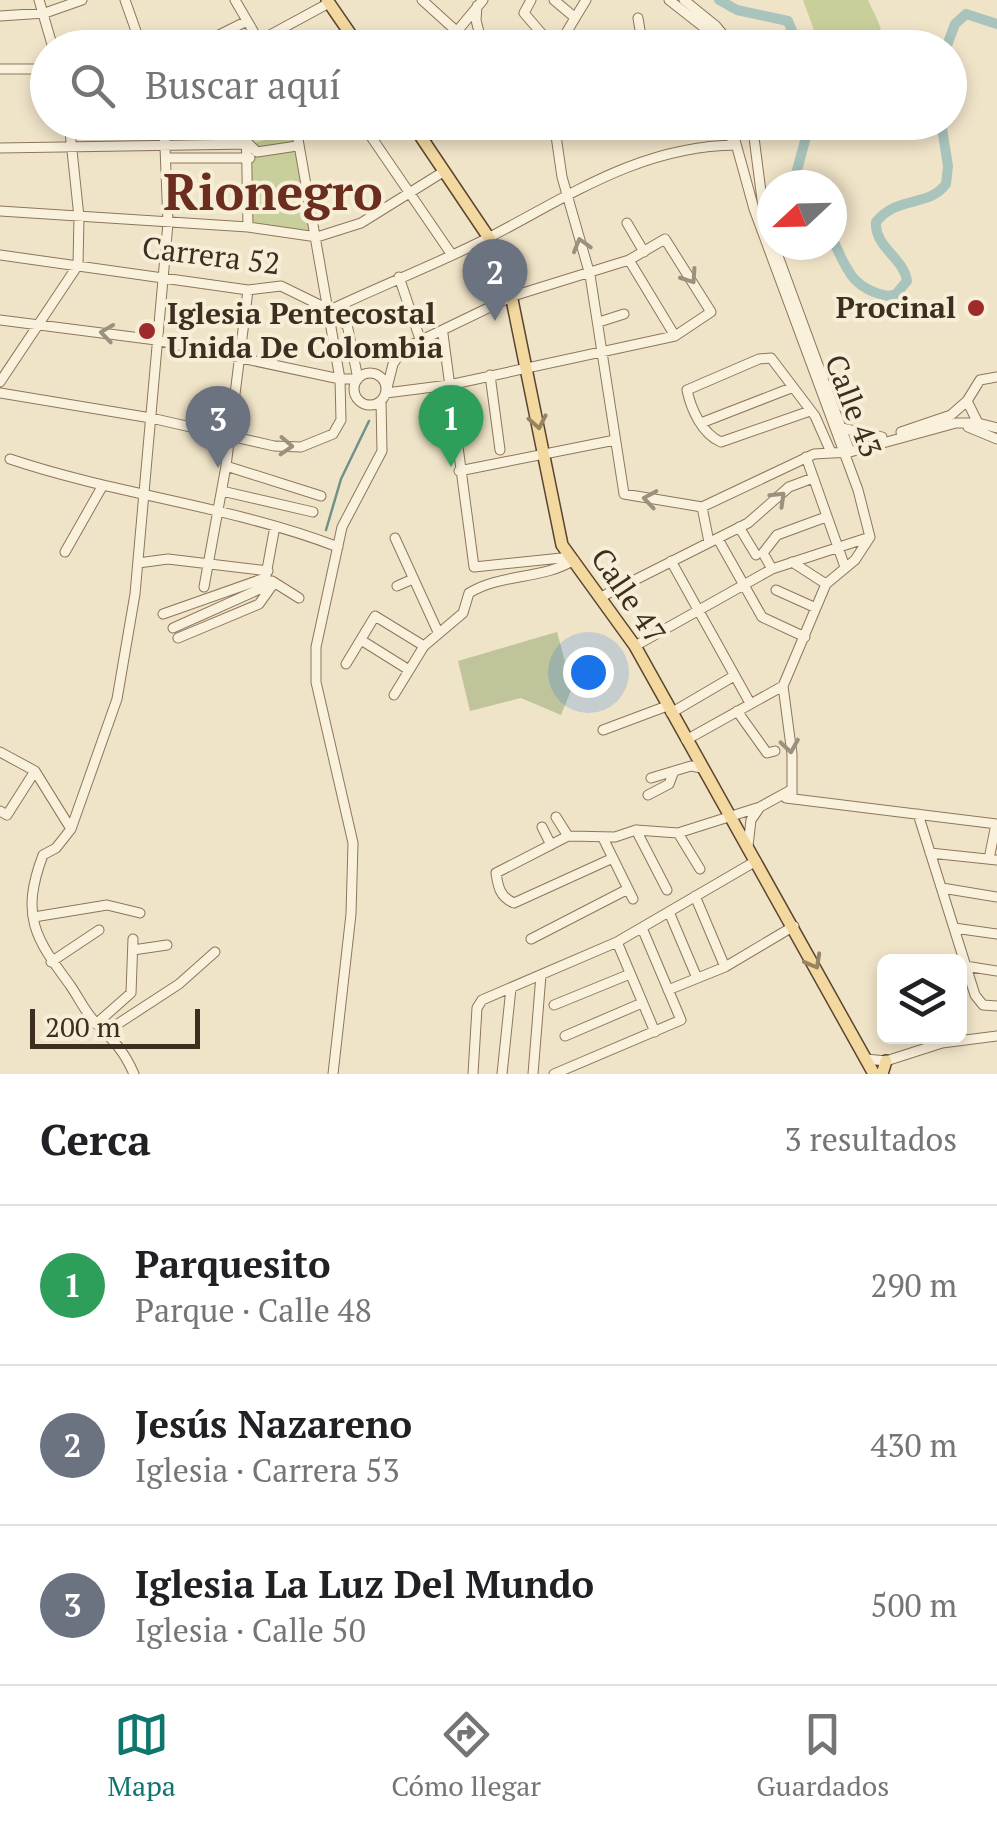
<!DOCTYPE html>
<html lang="es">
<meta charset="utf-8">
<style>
:root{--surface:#fff;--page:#f6f6f6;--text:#202124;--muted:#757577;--line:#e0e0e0;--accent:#0f766e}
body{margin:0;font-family:"PT Serif",serif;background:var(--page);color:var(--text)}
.controls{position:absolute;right:30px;bottom:30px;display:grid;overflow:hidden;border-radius:15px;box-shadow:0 5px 15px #0003}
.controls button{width:90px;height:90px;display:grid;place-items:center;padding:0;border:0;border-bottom:2px solid var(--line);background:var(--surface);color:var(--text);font:50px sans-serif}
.compass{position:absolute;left:757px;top:170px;width:90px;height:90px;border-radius:50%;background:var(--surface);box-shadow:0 5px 15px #0003;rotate:248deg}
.scale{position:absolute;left:30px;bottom:25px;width:170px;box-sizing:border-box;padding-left:10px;border:5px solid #3d2e20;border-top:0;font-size:28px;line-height:35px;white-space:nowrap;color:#3d2e20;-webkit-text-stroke:8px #f7eed8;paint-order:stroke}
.you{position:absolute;left:588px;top:672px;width:35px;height:35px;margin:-25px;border:8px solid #fff;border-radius:50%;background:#1a73e8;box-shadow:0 0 0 15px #1a73e833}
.badge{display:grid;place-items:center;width:65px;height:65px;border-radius:50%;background:var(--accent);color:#fff;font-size:32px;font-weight:700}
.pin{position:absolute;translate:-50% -82px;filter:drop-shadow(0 2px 5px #0008)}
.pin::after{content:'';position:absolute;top:52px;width:35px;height:30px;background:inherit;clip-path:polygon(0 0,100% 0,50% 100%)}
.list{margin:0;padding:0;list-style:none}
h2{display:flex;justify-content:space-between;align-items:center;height:130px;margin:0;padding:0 40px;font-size:42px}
h2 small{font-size:32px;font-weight:400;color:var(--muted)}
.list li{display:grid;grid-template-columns:65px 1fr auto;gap:30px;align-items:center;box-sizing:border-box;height:160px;padding:0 40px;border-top:2px solid var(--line)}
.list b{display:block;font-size:38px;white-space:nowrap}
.list p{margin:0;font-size:32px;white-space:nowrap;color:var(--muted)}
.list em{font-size:32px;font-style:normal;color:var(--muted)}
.icon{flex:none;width:55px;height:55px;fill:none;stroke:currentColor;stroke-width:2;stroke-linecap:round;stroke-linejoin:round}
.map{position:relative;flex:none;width:997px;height:1074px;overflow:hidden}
.search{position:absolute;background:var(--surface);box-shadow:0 5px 15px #0003;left:30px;right:30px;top:30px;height:110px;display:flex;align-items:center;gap:25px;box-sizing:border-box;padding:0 35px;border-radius:55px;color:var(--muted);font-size:38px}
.sheet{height:610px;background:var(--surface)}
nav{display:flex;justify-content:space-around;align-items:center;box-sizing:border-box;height:140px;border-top:2px solid var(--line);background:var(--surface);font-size:28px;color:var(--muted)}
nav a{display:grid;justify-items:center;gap:5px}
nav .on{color:var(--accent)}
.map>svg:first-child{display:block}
</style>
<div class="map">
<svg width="997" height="1074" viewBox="0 0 997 1074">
<rect width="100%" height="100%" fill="#f0e4c8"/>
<path fill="#c9cf9b" d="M 803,0 L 868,0 C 874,15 888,32 878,47 L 820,47 Z
M 297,133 L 317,237 L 248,227 L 249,144 Z"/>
<path fill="#bfc49a" d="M 557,632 L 572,688 L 561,715 L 521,698 L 470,711 L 458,661 Z"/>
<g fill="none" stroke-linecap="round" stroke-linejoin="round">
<path stroke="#6f938a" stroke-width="2.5" d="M 326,530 L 341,479 L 369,421"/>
<path stroke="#a9c4bc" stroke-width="10" d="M 719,0 L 737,10 L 788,21 L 799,48
M 946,48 L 955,24 L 966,14 L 997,24
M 793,185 L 810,122
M 832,238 C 846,267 851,289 888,296 L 896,294 L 907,281 C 904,258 874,247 876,222 C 898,195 928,208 946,184 L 948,166 L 941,122"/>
<g stroke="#8d765c" stroke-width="11">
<path id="minor" d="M 39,0 L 53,48
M 125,0 L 142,48
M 235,0 L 263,48
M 422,0 L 475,48
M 531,0 L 524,13 L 554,48
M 554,0 L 573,16
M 669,0 L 711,33 L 718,48
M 684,0 L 716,26 L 734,48
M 477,6 L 476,20 L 483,48
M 0,16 L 45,13 L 82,0
M 638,18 L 643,48
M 193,48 L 247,21
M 246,48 L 329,3
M 443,48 L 483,0
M 557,48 L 586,0
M 0,69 L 48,69
M 246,122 L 248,227
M 361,122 L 452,255
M 554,122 L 562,177 L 590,275 L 624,494 L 702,507 L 814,454 L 850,452 L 956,423 L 978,423
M 704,122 L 734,139
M 730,122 L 754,209 L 858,490 L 870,537
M 752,122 L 763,207 L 772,238
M 297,133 L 342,122
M 420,136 L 543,122
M 0,148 L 249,144 L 257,152 L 297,146
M 169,158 L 250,158
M 0,211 L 248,227 L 317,237 L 361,223 L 443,172
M 627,223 L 644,252
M 774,245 L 850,452
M 0,255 L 248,290 L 281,286 L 330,310 L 347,326
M 629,260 L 675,336
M 399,277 L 421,342
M 330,310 C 384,284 440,263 492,236 C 572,194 642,146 736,145
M 0,320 L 156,340 L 340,379 L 358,379 L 343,304
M 599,322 L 624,314
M 443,334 L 474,567 L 571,557
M354 389a16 16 0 1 1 32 0a16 16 0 1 1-32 0Z
M 490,375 L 500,450
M 997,377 L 980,380 L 967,401 L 978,423 L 997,428
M 0,382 L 78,265 L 79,217 L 69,122
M 0,393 L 151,418 L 274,446 L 301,447 L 333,434 L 341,420 L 340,379 L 295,122
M 386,393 L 449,385 L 675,336 L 711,312 L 665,239 L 629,260 L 513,296 L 403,349 L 393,364 L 386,392
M 810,411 L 721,442 C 702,434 691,409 687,390 L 759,359 L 771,358 L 815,416 L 830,450
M 701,423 L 791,388
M 968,427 L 997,439
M 842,428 L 882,437
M 901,432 L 951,415 L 967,401
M 806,457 L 845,567
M 10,459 C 117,495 232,506 338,547
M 226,466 L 321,496
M 459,471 L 615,440
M 222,491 L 313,512
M 702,507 L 709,542
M 739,527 L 756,555
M 395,538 L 438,632
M 718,539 L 762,617 L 805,637
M 65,552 L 103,485
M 671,561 L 750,703
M 792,562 L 826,584
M 138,563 L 168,559 L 268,571
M 772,569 L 763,553 L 777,535 L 826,517
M 266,575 L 275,526
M 272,581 L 299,598
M 397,586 L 413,579
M 204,587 L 226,466 L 248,290
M 776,590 L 816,608
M 603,596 L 748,523 L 789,487 L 813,478
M 163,614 L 265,578
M 173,628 L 271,584
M 178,638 L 259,604 L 274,583
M 361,640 L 409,670
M 635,646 L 772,569 L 870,537
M 346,664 L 375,616 L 424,646
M 394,695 L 424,646 L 463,613 L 469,593 C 502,573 542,580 574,560
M 737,711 L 767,753 L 775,751
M 671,713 L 734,676
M 603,730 L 667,706
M 686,740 L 783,686
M 0,752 L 35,771 L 71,829
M 651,778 L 691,766 L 702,768
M 648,795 L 669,784 L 674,771
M 786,798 L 997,824
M 792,798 L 792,754 L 783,686 L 826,584 L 855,560 L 870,537
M 0,811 L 7,815 L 35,771
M 918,814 L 975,995 L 983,1005 L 997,1006
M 556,817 L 568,836
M 542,827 L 551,845
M 636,830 L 667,890
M 678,833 L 700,869
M 603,838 L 633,899
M 748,846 L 751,820 L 760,807
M 930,853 L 997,860
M 613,858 L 514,903 C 500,897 498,887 496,873 L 568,836 L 615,837 L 636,830 L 678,833 L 760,807 L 789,791
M 989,859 L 996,824
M 942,888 L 997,897
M 695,896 L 725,967
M 669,912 L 697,978
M 34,917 L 107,905 L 140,913
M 954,928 L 997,934
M 531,939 L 628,889
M 617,942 L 655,1032
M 133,950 L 167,945
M 51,962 L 99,930
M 965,966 L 997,971
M 668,990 L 725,967 L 794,926
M 554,1005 L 630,974
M 96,1024 L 131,993 L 133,939
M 107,1031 L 179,984 L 215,952
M 565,1036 L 642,1003
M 866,1059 L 886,1061 L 942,1043 L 997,1036
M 134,1074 C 124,1051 114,1041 97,1024 C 86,1014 79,998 70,985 C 35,938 20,916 43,855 L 56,848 L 71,829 L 117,699 L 135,594 L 168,223 L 164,122
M 333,1074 L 351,914 L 353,843 L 316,682 L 316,647 L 342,527 L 382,451 L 381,401
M 473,1074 L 477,1008 L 482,1000 L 617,942 L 756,861
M 502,1074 L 511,988
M 533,1074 L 541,975
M 554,1074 L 681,1020 L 642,928"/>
</g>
<g stroke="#5b4430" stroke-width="14">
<path id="major" d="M 327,0 L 360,48
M 411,122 L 489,238 L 507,275 L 562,545 L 635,646 L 874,1074
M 882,1074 L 886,1061"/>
</g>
<use href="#minor" stroke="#faf1dc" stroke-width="9"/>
<use href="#major" stroke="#f3d9a0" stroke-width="11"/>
</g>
<defs><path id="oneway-chevron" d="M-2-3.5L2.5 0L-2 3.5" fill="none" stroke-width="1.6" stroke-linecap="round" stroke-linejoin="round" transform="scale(2.5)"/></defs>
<g stroke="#9c907e">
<use href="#oneway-chevron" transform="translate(581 245) rotate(-106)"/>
<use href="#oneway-chevron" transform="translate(690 277) rotate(56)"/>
<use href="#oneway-chevron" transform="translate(107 333) rotate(-172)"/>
<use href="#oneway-chevron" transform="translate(286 446) rotate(3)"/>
<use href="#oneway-chevron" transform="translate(779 498) rotate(-44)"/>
<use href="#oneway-chevron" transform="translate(650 499) rotate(-171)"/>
<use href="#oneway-chevron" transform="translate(790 746) rotate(81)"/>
</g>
<g stroke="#988460">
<use href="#oneway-chevron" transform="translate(538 422) rotate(79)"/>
<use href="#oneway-chevron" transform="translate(814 962) rotate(61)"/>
</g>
<g fill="#9e2a2b" stroke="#f7eed8" stroke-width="4">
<circle cx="976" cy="308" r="10"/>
<circle cx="147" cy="331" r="10"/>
</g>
<g text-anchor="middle" stroke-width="8" stroke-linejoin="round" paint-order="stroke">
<g font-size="30" fill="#3d2e20" stroke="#f7eed8">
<text transform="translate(211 256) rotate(7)" y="10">Carrera 52</text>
<text transform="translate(853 406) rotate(69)" y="10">Calle 43</text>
<text transform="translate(628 596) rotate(56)" y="10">Calle 47</text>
</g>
<g font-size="30" font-weight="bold" fill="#3d2e20" stroke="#f7eed8" text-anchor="end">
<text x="956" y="318">Procinal</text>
<text x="167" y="324" text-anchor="start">Iglesia Pentecostal<tspan x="167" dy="34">Unida De Colombia</tspan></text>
</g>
<g font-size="50" font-weight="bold" fill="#6b2e1e" stroke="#f7eed8">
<text x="273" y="210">Rionegro</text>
</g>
</g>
</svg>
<div class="controls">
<button><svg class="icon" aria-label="layers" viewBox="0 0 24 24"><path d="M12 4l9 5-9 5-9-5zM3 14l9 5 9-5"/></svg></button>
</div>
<svg class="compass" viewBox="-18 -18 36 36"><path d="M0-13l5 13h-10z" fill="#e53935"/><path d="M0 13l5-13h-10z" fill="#757577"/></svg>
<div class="scale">200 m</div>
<div class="you"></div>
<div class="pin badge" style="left:451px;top:467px;background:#2e9e5b">1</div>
<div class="pin badge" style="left:495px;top:321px;background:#6b7280">2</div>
<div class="pin badge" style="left:218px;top:468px;background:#6b7280">3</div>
<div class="search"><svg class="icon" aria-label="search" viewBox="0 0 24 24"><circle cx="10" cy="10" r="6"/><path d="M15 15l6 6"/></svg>Buscar aquí</div>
</div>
<section class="sheet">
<h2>Cerca<small>3 resultados</small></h2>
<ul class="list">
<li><span class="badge" style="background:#2e9e5b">1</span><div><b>Parquesito</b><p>Parque · Calle 48</p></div><em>290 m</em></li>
<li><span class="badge" style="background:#6b7280">2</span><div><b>Jesús Nazareno</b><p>Iglesia · Carrera 53</p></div><em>430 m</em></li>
<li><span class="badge" style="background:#6b7280">3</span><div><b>Iglesia La Luz Del Mundo</b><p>Iglesia · Calle 50</p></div><em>500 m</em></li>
</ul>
</section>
<nav>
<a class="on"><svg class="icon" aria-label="map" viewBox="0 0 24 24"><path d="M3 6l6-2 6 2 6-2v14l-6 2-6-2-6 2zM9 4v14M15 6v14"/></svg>Mapa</a>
<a><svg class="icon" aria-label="directions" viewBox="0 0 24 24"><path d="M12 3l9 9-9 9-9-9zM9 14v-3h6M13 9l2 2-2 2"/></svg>Cómo llegar</a>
<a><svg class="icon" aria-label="saved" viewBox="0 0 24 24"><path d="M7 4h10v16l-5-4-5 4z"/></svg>Guardados</a>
</nav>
